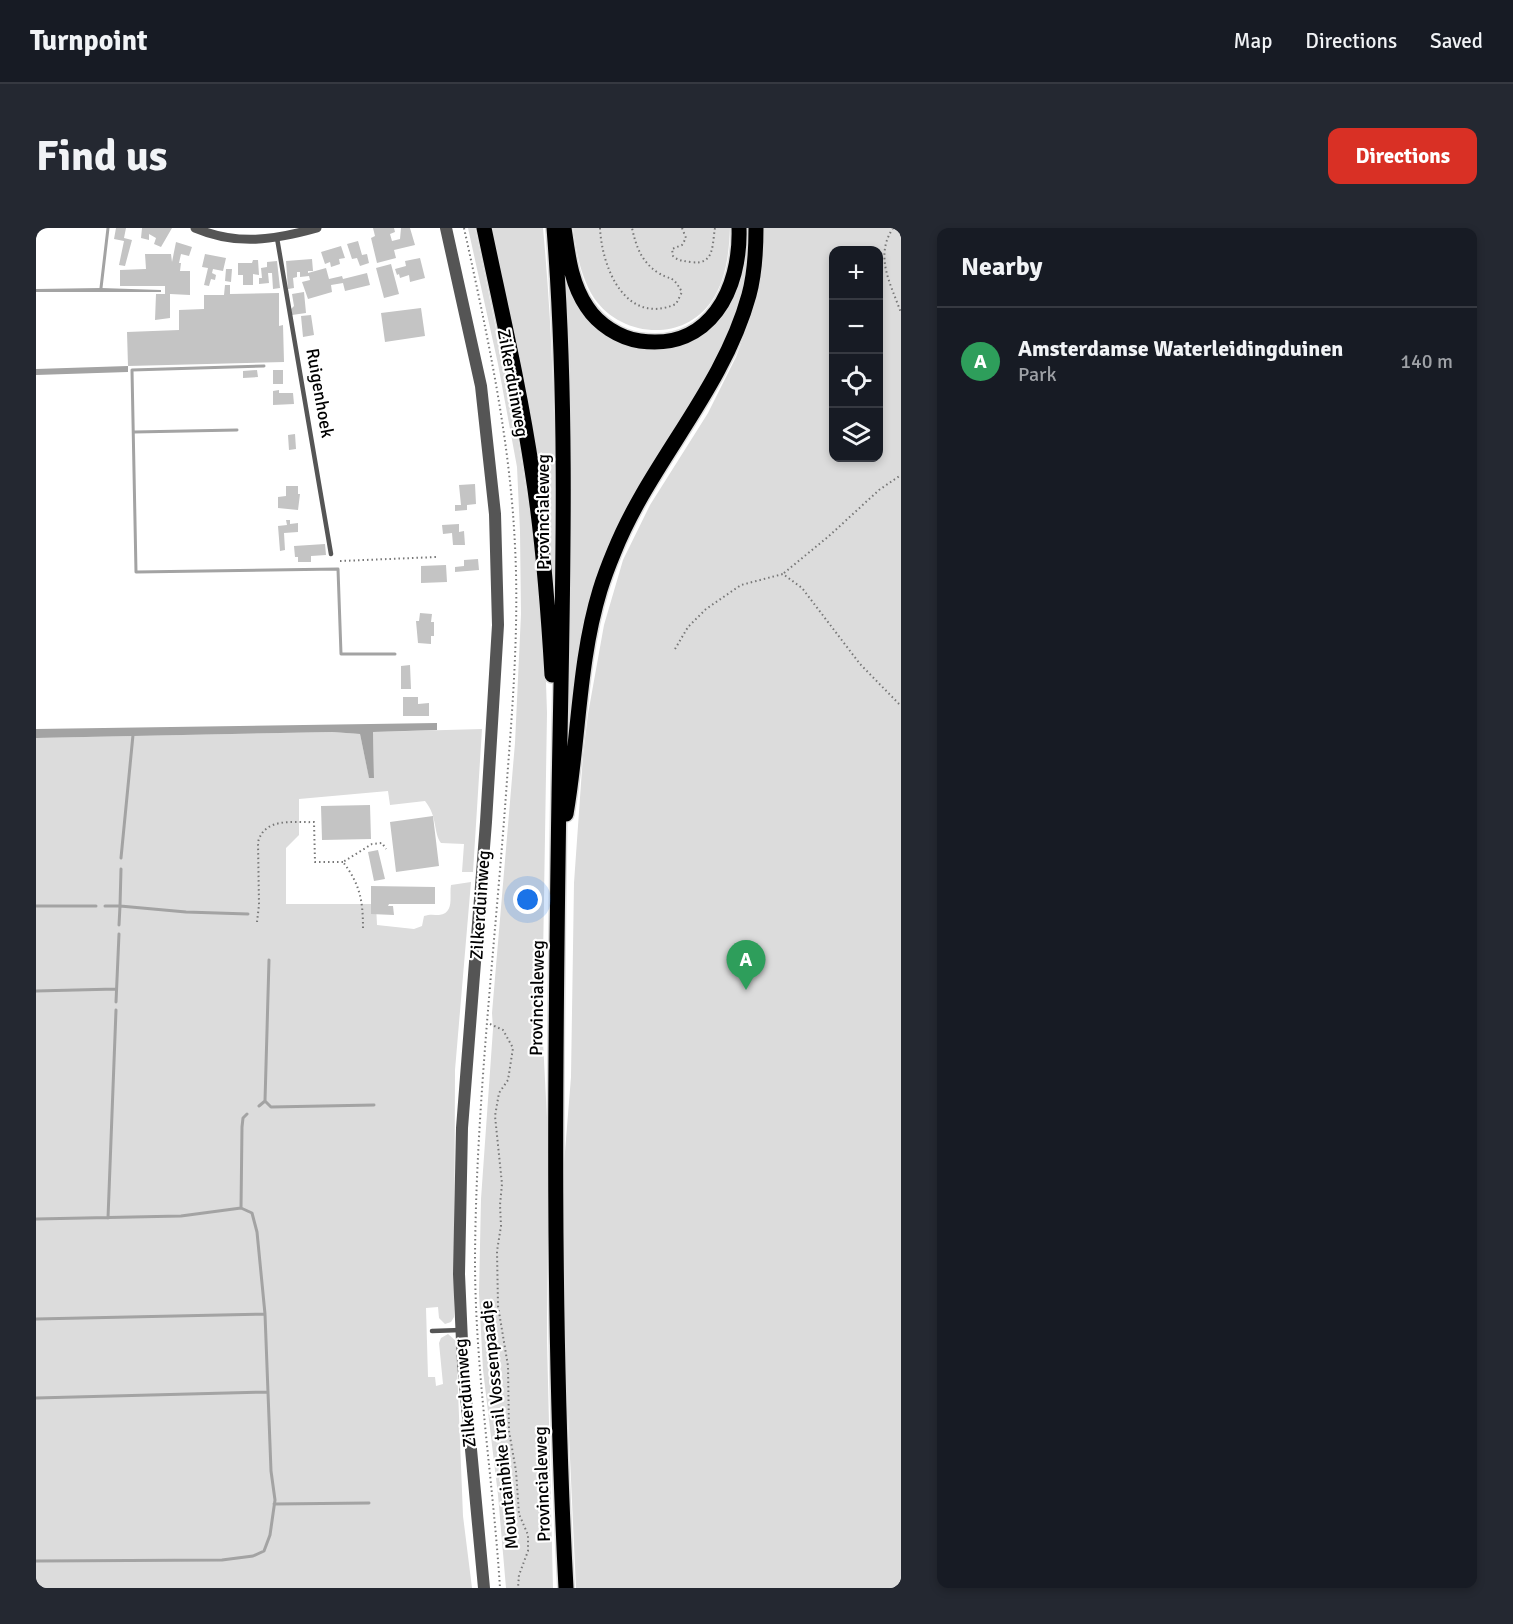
<!DOCTYPE html>
<meta charset="utf-8">
<style>
:root{--surface:#171b24;--page:#242831;--text:#f1f3f6;--muted:#9ea1a6;--line:#363941;--accent:#d93025}
body{margin:0;font-family:Signika,sans-serif;background:var(--page);color:var(--text)}
.controls{position:absolute;right:18px;top:18px;display:grid;overflow:hidden;border-radius:12px;box-shadow:0 3px 9px #0003}
.controls button{width:54px;height:54px;display:grid;place-items:center;padding:0;border:0;border-bottom:2px solid var(--line);background:var(--surface);color:var(--text);font:30px sans-serif}
.you{position:absolute;left:492px;top:672px;width:21px;height:21px;margin:-15px;border:4px solid #fff;border-radius:50%;background:#1a73e8;box-shadow:0 0 0 9px #1a73e833}
.badge{display:grid;place-items:center;width:39px;height:39px;border-radius:50%;background:var(--accent);color:#fff;font-size:20px;font-weight:700}
.pin{position:absolute;translate:-50% -50px;filter:drop-shadow(0 2px 3px #0008)}
.pin::after{content:'';position:absolute;top:32px;width:21px;height:18px;background:inherit;clip-path:polygon(0 0,100% 0,50% 100%)}
.list{margin:0;padding:0;list-style:none}
h2{display:flex;justify-content:space-between;align-items:center;height:78px;margin:0;padding:0 24px;font-size:26px}
h2 small{font-size:20px;font-weight:400;color:var(--muted)}
.list li{display:grid;grid-template-columns:39px 1fr auto;gap:18px;align-items:center;box-sizing:border-box;height:108px;padding:0 24px;border-top:2px solid var(--line)}
.list b{display:block;font-size:22px;white-space:nowrap}
.list p{margin:0;font-size:20px;white-space:nowrap;color:var(--muted)}
.list em{font-size:20px;font-style:normal;color:var(--muted)}
.icon{flex:none;width:33px;height:33px;fill:none;stroke:currentColor;stroke-width:2;stroke-linecap:round;stroke-linejoin:round}
.map{position:relative;flex:none;width:865px;height:1360px;overflow:hidden;border-radius:12px}
header{display:flex;align-items:center;gap:36px;box-sizing:border-box;height:84px;padding:0 30px;background:var(--surface);border-bottom:2px solid var(--line)}
header strong{font-size:28px}
nav{display:flex;gap:33px;margin-inline-start:auto;font-size:21px}
.intro{display:flex;align-items:center;justify-content:space-between;box-sizing:border-box;height:144px;padding:0 36px}
h1{margin:0;font-size:42px}
.button{padding:15px 27px;border-radius:12px;background:var(--accent);color:#fff;font-size:21px;font-weight:700}
main{display:flex;gap:36px;padding:0 36px}
aside{flex:1;background:var(--surface);border-radius:12px;box-shadow:0 3px 9px #0003}
.map>svg:first-child{display:block}
</style>
<header>
<strong>Turnpoint</strong>
<nav><a>Map</a><a>Directions</a><a>Saved</a></nav>
</header>
<div class="intro"><h1>Find us</h1><a class="button">Directions</a></div>
<main>
<div class="map">
<svg width="865" height="1360" viewBox="0 0 865 1360">
<rect width="100%" height="100%" fill="#fff"/>
<path fill="#dcdcdc" fill-rule="evenodd" d="M 432,0 L 439,0 L 479,192 L 498,312 L 509,424 L 511,485 L 506,794 L 511,890 L 511,1113 L 517,1360 L 470,1360 L 462,1267 L 447,1142 L 443,1065 L 445,971 L 457,801 L 456,785 L 479,515 L 485,386 L 484,303 L 481,239 L 462,136 Z
M 452,0 L 507,0 C 519,129 521,259 518,389 Z
M 537,0 L 694,0 C 693,25 690,53 675,74 C 646,115 585,109 558,70 C 545,50 540,23 537,0 Z
M 707,0 L 714,0 L 709,62 L 685,124 L 574,328 L 531,548 L 534,210 L 528,26 L 540,67 L 596,115 L 672,98 Z
M 727,0 L 865,0 L 865,1360 L 540,1360 L 529,1122 L 526,961 L 535,849 L 538,655 L 547,527 L 552,486 L 568,397 L 587,332 L 614,277 L 672,185 L 700,129 L 711,99 L 719,67 ZM 798,22 L 842,22 L 842,230 L 798,230 Z
M 446,501 L 437,644 L 426,644 L 428,616 L 405,615 C 397,604 402,589 389,573 L 354,577 L 352,563 L 263,571 L 263,607 L 250,620 L 250,676 L 340,676 L 341,697 L 378,701 L 386,698 L 388,688 C 394,686 398,687 403,687 C 419,685 413,668 415,657 L 435,654 L 419,842 L 418,1089 L 415,1094 L 409,1096 L 403,1090 L 402,1079 L 390,1080 L 392,1149 L 399,1149 L 400,1158 L 407,1156 L 403,1115 L 405,1110 L 412,1106 L 420,1113 L 427,1288 L 436,1360 L 0,1360 L 0,510 L 296,504 L 324,506 L 333,549 L 338,549 L 337,504 Z"/>
<path fill="#a3a3a3" d="M 65,60 L 125,62 L 125,64 L 0,64 L 0,61 Z
M 92,138 L 92,144 L 0,147 L 0,141 Z
M 401,495 L 401,502 L 337,504 L 338,550 L 333,550 L 324,506 L 296,504 L 0,510 L 0,501 Z"/>
<g fill="none" stroke-linecap="round" stroke-linejoin="round">
<path stroke="#a3a3a3" stroke-width="3" d="M 65,60 L 72,0
M 228,138 L 96,142 L 100,344 L 302,341 L 305,426 L 359,426
M 98,204 L 201,202
M 85,630 L 97,507
M 0,678 L 60,678
M 69,678 L 84,678 L 85,641
M 83,697 L 84,678 L 150,684 L 212,686
M 233,732 L 229,873 L 235,879 L 338,877
M 0,763 L 80,761
M 80,774 L 83,706
M 223,878 L 229,873
M 205,980 L 206,899 L 207,890 L 211,886
M 72,990 L 80,782
M 0,991 L 145,988 L 205,980 L 216,985 L 221,1004 L 229,1086 L 235,1243 L 239,1272 L 234,1307 L 228,1323 L 217,1328 L 186,1332 L 0,1333
M 0,1091 L 229,1086
M 0,1170 L 232,1164
M 238,1276 L 333,1275"/>
</g>
<path fill="#c4c4c4" d="M 80,0 L 90,0 L 88,10 L 96,12 L 89,38 L 83,37 L 88,13 L 78,11 Z
M 106,0 L 136,0 L 125,19 L 118,16 L 120,10 L 113,6 L 113,12 L 105,10 Z
M 337,0 L 358,0 L 359,4 L 354,6 L 356,13 L 364,11 L 365,0 L 374,0 L 379,17 L 358,22 L 360,30 L 341,35 L 335,10 L 339,8 Z
M 322,13 L 326,27 L 331,26 L 333,35 L 324,38 L 321,30 L 316,31 L 311,16 Z
M 140,14 L 156,19 L 153,28 L 145,26 L 143,35 L 145,35 L 144,43 L 154,43 L 154,67 L 134,66 L 134,90 L 119,92 L 120,66 L 129,66 L 129,58 L 84,58 L 84,42 L 110,41 L 109,26 L 135,26 L 136,34 Z
M 305,18 L 309,30 L 303,31 L 304,36 L 295,39 L 294,34 L 289,36 L 285,24 Z
M 169,26 L 190,30 L 187,43 L 177,41 L 176,45 L 180,47 L 179,52 L 175,51 L 173,58 L 168,57 L 172,40 L 166,39 Z
M 384,30 L 389,50 L 374,54 L 373,47 L 364,50 L 363,46 L 361,47 L 359,41 L 370,38 L 369,33 Z
M 276,31 L 277,43 L 272,43 L 272,45 L 290,40 L 293,51 L 306,48 L 307,51 L 331,45 L 334,57 L 309,63 L 307,55 L 295,57 L 296,64 L 272,71 L 266,54 L 274,52 L 273,48 L 264,49 L 264,44 L 261,44 L 261,49 L 257,50 L 258,60 L 252,61 L 250,33 Z
M 217,32 L 222,32 L 223,47 L 217,46 L 217,57 L 207,57 L 207,47 L 202,47 L 202,35 L 216,35 Z
M 241,33 L 244,60 L 237,61 L 236,45 L 232,45 L 233,55 L 223,56 L 223,50 L 226,50 L 225,40 L 231,39 L 231,34 Z
M 355,36 L 363,66 L 348,70 L 340,40 Z
M 190,41 L 196,41 L 195,54 L 189,53 Z
M 189,57 L 194,57 L 194,66 L 243,65 L 243,98 L 247,97 L 248,134 L 92,138 L 91,104 L 143,102 L 143,82 L 168,81 L 168,67 L 188,67 Z
M 268,64 L 270,85 L 256,87 L 255,81 L 258,78 L 256,66 Z
M 385,80 L 389,108 L 349,114 L 345,85 Z
M 275,87 L 278,107 L 267,109 L 265,88 Z
M 221,142 L 222,149 L 207,150 L 207,143 Z
M 237,142 L 247,142 L 247,156 L 237,156 Z
M 243,162 L 243,165 L 257,165 L 258,176 L 237,177 L 237,163 Z
M 259,206 L 260,221 L 253,222 L 252,207 Z
M 439,256 L 440,276 L 431,277 L 431,282 L 419,283 L 419,277 L 425,277 L 423,257 Z
M 250,258 L 262,258 L 262,266 L 264,266 L 262,282 L 242,280 L 242,269 L 250,268 Z
M 250,292 L 254,292 L 254,296 L 262,295 L 262,304 L 248,305 L 249,322 L 244,323 L 242,298 L 251,297 Z
M 423,296 L 423,304 L 428,303 L 429,317 L 417,317 L 416,305 L 407,306 L 406,297 Z
M 289,316 L 290,327 L 275,328 L 275,334 L 262,334 L 262,329 L 259,329 L 258,318 Z
M 442,331 L 443,342 L 419,344 L 419,339 L 428,338 L 428,332 Z
M 410,337 L 411,354 L 385,355 L 385,338 Z
M 384,385 L 396,386 L 395,394 L 398,394 L 398,408 L 395,408 L 395,416 L 382,415 L 380,393 L 383,393 Z
M 374,437 L 375,461 L 365,461 L 365,438 Z
M 367,469 L 382,469 L 382,476 L 393,475 L 393,488 L 367,488 Z
M 334,577 L 335,611 L 286,612 L 285,578 Z
M 397,588 L 403,638 L 360,644 L 354,594 Z
M 342,622 L 349,651 L 338,653 L 332,624 Z
M 335,658 L 399,659 L 399,676 L 353,676 L 352,678 L 357,678 L 358,687 L 335,686 Z"/>
<g fill="none" stroke-linecap="round" stroke-linejoin="round">
<g stroke="#dbdbdb" stroke-width="18">
<path id="primary" d="M 448,0 C 465,81 484,161 496,242 C 507,310 512,379 516,447
M 518,0 C 533,188 526,378 523,567 C 519,831 516,1096 530,1360
M 528,0 C 532,27 535,56 551,79 C 562,96 583,110 604,113 C 674,123 705,61 703,0
M 530,586 C 543,512 542,434 564,362 C 568,349 573,336 578,324 C 614,234 687,162 713,67 C 719,45 720,23 720,0"/>
</g>
<path stroke="#777" stroke-width="2" stroke-dasharray="1.5 3" stroke-linecap="butt" d="M 428,0 C 451,105 474,210 479,318 C 483,396 477,474 471,552 C 460,710 440,873 439,1031 C 439,1142 457,1250 464,1360
M 564,0 C 566,41 590,98 640,76 L 646,64 C 635,45 636,54 621,44 C 605,33 600,18 596,0
M 646,0 L 650,10 L 646,17 L 636,21 L 637,28 C 642,33 648,33 655,34 C 679,38 676,16 679,0
M 857,0 C 838,29 855,56 865,85
M 304,333 L 401,329
M 748,345 L 793,308 L 843,262 L 865,247
M 639,421 L 652,399 L 670,381 L 705,357 L 747,346 L 766,360 L 824,436 L 865,478
M 221,694 L 223,677 L 222,614 C 229,589 256,595 278,594 L 279,634 L 307,634
M 327,700 C 327,673 324,656 307,634 L 336,616 L 346,615 L 350,621
M 454,796 L 467,802 L 477,820 L 472,852 L 463,865 L 459,888 L 466,956 L 464,977 L 465,998 L 461,1023 L 462,1078 L 472,1138 L 473,1203 L 480,1243 L 483,1286 L 492,1307 L 492,1323 L 483,1347 L 482,1360"/>
<path stroke="#555" stroke-width="4.5" d="M 241,10 L 295,326
M 396,1103 L 425,1102"/>
<path stroke="#555" stroke-width="9" d="M 159,0 C 201,18 238,12 281,0"/>
<path stroke="#555" stroke-width="12" d="M 410,0 L 445,158 L 459,286 L 462,397 L 450,594 L 426,900 L 423,1046 L 427,1136 L 448,1360"/>
<use href="#primary" stroke="#000" stroke-width="15"/>
</g>
<g text-anchor="middle" stroke-width="4.5" stroke-linejoin="round" paint-order="stroke">
<g font-size="18" fill="#000" stroke="#fff">
<text transform="translate(477 155) rotate(80)" y="6">Zilkerduinweg</text>
<text transform="translate(284 165) rotate(80)" y="6">Ruigenhoek</text>
<text transform="translate(507 284) rotate(-90)" y="6">Provincialeweg</text>
<text transform="translate(444 677) rotate(-86)" y="6">Zilkerduinweg</text>
<text transform="translate(501 770) rotate(-89)" y="6">Provincialeweg</text>
<text transform="translate(429 1165) rotate(-95)" y="6">Zilkerduinweg</text>
<text transform="translate(463 1197) rotate(-96)" y="6">Mountainbike trail Vossenpaadje</text>
<text transform="translate(506 1256) rotate(-92)" y="6">Provincialeweg</text>
</g>
</g>
</svg>
<div class="controls">
<button>+</button>
<button>−</button>
<button><svg class="icon" aria-label="locate" viewBox="0 0 24 24"><circle cx="12" cy="12" r="6"/><path d="M12 2v4M12 18v4M2 12h4M18 12h4"/></svg></button>
<button><svg class="icon" aria-label="layers" viewBox="0 0 24 24"><path d="M12 4l9 5-9 5-9-5zM3 14l9 5 9-5"/></svg></button>
</div>
<div class="you"></div>
<div class="pin badge" style="left:710px;top:762px;background:#2e9e5b">A</div>
</div>
<aside>
<h2>Nearby<small></small></h2>
<ul class="list">
<li><span class="badge" style="background:#2e9e5b">A</span><div><b>Amsterdamse Waterleidingduinen</b><p>Park</p></div><em>140 m</em></li>
</ul>
</aside>
</main>
